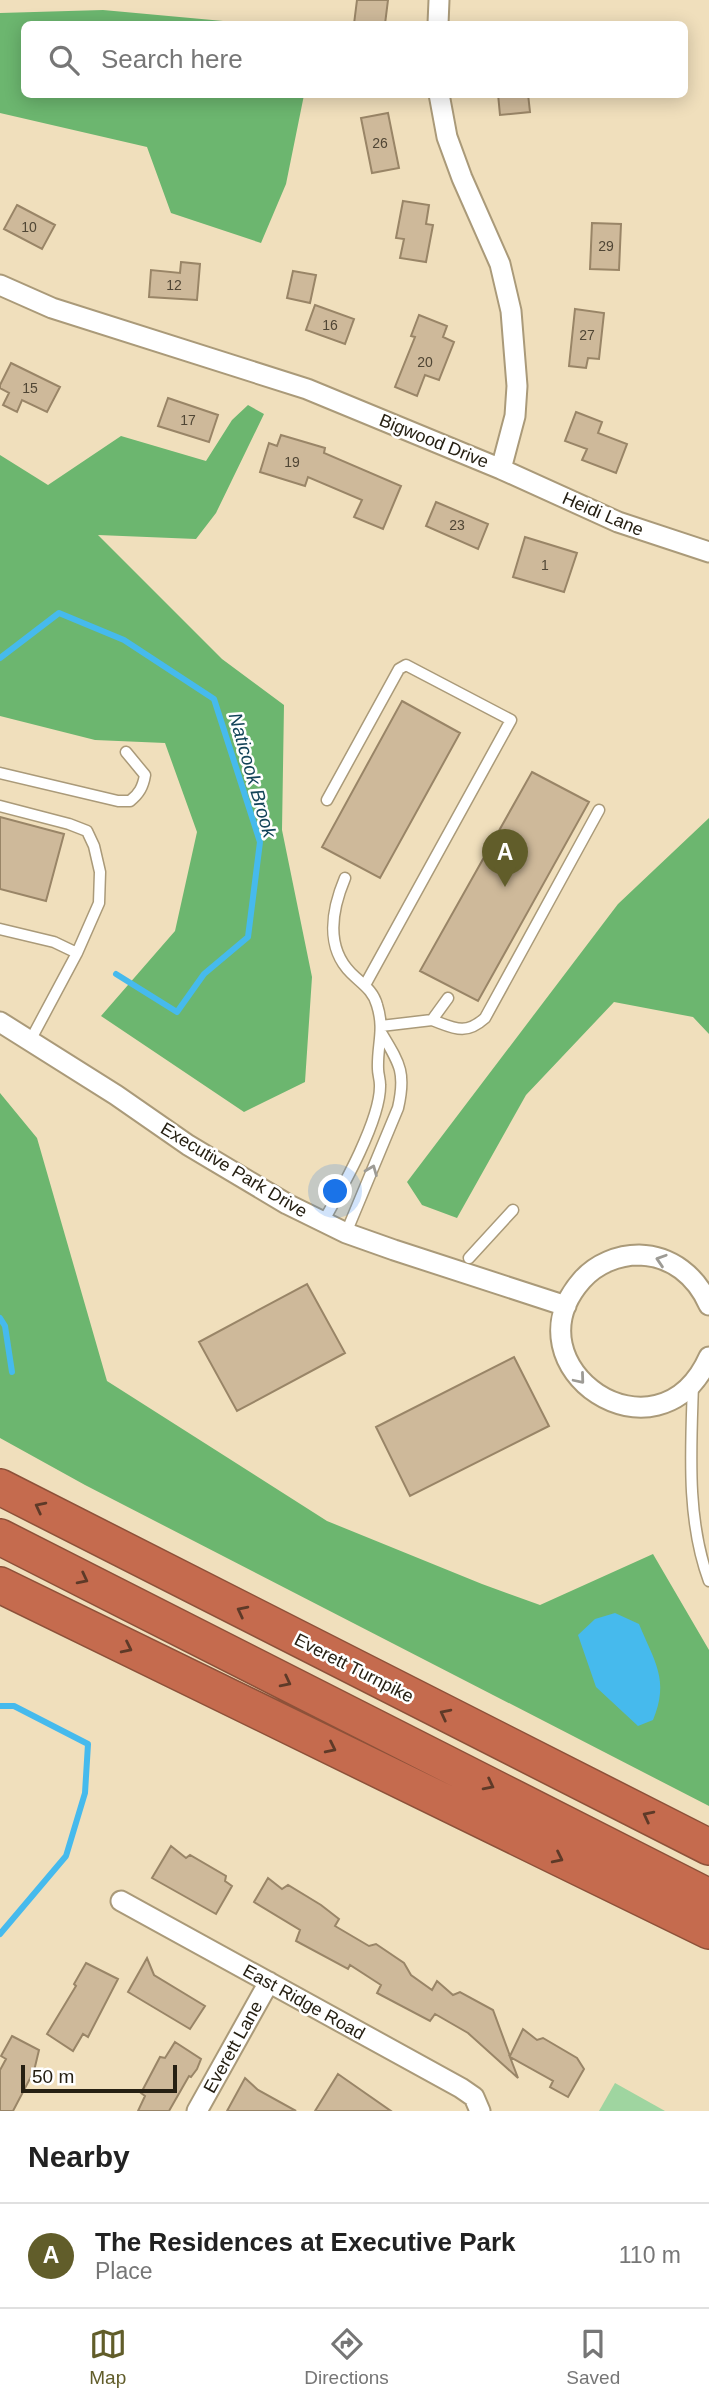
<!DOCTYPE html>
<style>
:root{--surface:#fff;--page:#f2f2f2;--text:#222;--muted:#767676;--line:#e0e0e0;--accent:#615d2a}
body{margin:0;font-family:Arial,sans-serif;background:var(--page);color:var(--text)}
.scale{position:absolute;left:21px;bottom:18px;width:156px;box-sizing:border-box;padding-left:7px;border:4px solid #262013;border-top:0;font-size:19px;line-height:24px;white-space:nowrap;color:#262013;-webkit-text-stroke:5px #fff;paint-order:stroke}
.you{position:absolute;left:336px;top:1192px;width:24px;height:24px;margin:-18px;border:5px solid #fff;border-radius:50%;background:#1a73e8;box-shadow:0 0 0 10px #1a73e833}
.badge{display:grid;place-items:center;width:46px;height:46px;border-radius:50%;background:var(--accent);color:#fff;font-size:23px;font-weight:700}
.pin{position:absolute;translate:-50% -58px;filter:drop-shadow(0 2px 4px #0008)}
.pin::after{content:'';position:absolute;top:37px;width:24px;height:21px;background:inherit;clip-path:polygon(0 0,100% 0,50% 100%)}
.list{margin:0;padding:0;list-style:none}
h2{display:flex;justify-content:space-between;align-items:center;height:91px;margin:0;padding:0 28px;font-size:30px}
h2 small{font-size:23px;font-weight:400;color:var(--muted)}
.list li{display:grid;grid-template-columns:46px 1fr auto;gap:21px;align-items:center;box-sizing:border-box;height:105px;padding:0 28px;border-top:2px solid var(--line)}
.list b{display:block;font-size:26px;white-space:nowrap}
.list p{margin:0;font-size:23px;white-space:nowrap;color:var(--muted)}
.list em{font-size:23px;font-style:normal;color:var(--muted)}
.icon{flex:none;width:38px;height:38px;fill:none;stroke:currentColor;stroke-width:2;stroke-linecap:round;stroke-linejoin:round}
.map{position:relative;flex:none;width:709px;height:2111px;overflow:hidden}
.search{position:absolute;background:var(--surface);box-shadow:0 4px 18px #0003;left:21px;right:21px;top:21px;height:77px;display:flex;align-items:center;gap:18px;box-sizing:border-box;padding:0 24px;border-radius:10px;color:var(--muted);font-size:26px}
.sheet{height:196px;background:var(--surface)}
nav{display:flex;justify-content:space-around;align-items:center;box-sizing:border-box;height:98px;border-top:2px solid var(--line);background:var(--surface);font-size:19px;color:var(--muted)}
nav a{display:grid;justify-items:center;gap:4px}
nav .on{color:var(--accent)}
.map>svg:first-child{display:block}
</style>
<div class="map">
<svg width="709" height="2111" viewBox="0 0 709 2111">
<rect width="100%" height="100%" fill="#f0dfbc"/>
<path fill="#9fd5a0" d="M 615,2083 L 665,2111 L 599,2111 Z"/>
<path fill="#6cb66f" d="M 103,10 L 256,24 L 24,24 L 24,94 L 304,95 L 286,184 L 261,243 L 171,213 L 147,147 L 0,113 L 0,13 Z
M 248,405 L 264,414 L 216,513 L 196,539 L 98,535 L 222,659 L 284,705 L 282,830 L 312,977 L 305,1082 L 244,1112 L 101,1016 L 175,931 L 197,832 L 165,743 L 95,740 L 0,716 L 0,455 L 48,485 L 121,436 L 206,461 L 232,420 Z
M 709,818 L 709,1034 L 693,1017 L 614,1002 L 526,1095 L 457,1218 L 422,1205 L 407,1182 L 618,904 Z
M 0,1093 L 37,1138 L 107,1381 L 327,1521 L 482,1584 L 540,1605 L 653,1554 L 709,1650 L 709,1806 L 85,1485 L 0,1438 Z"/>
<path fill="#46baed" d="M 615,1613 L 639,1624 C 654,1661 670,1680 653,1720 L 638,1726 L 596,1687 L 578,1635 L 595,1619 Z"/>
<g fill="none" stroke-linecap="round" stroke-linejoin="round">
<path stroke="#46baed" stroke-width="6" d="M 0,658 L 59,613 L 124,640 L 214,699 L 260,842 L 248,937 L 204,974 L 177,1012 L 116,974
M 0,1318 L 5,1326 L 12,1372
M 0,1706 L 14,1706 L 88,1744 L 85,1793 L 66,1856 L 0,1934"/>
</g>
<path fill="#ceb99a" stroke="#998567" stroke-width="2" d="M 357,0 L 388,0 L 385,24 L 354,24 Z
M 498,94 L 528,94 L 530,112 L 500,115 Z
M 388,113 L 399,168 L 372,173 L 361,118 Z
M 403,201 L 429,205 L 426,224 L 433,225 L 426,262 L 400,258 L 404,239 L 396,238 Z
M 17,205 L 55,225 L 42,249 L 4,229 Z
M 592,223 L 621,224 L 619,270 L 590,269 Z
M 181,262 L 200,264 L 197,300 L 149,297 L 151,270 L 180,273 Z
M 293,271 L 316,275 L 310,303 L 287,298 Z
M 315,305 L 354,319 L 345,344 L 306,330 Z
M 575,309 L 604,313 L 599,359 L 588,358 L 586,368 L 569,366 Z
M 419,315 L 447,326 L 443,337 L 454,342 L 439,380 L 425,375 L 417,396 L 395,387 L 415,337 L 411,336 Z
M 11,363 L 60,387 L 47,412 L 22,400 L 17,412 L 3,405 L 9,393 L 0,388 L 0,385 Z
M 168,398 L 218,415 L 209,442 L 158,426 Z
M 576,412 L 602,422 L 598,433 L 627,444 L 616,473 L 582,460 L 587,449 L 565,441 Z
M 281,435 L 325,448 L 324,453 L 401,486 L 383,529 L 354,517 L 362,500 L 308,477 L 305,486 L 260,472 L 269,443 L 277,446 Z
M 436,502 L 488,524 L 478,549 L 426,526 Z
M 525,537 L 577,553 L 564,592 L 513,577 Z
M 402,701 L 460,733 L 380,878 L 322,847 Z
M 532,772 L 589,802 L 478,1001 L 420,971 Z
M 0,817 L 64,834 L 46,901 L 0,889 Z
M 307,1284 L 345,1353 L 237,1411 L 199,1342 Z
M 514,1357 L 549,1426 L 410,1496 L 376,1427 Z
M 171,1846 L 186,1858 L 190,1855 L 226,1876 L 225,1881 L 232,1886 L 216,1914 L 152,1878 Z
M 268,1878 L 282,1889 L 288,1885 L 321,1905 L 339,1919 L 335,1926 L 369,1946 L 376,1944 L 404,1963 L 411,1975 L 432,1990 L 437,1981 L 453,1995 L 460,1992 L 493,2010 L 510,2056 L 523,2029 L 537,2040 L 543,2038 L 577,2058 L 584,2069 L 568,2097 L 550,2087 L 553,2081 L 510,2057 L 518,2078 L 468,2033 L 435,2014 L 430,2021 L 377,1993 L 381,1985 L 350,1965 L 348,1969 L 296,1941 L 300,1930 L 254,1902 Z
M 147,1958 L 154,1975 L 205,2006 L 190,2029 L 128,1992 Z
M 86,1963 L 118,1979 L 88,2037 L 83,2034 L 73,2051 L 47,2034 L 76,1986 L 74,1984 Z
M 12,2036 L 39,2050 L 34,2071 L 13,2111 L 0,2111 L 0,2070 L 6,2059 L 1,2056 Z
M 175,2042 L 201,2059 L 197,2069 L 191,2077 L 189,2076 L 169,2111 L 138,2111 L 145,2096 L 141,2093 L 160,2057 L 165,2058 Z
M 338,2074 L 358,2088 L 391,2111 L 315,2111 Z
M 245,2078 L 258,2090 L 296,2111 L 227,2111 Z"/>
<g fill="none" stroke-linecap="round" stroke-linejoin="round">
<g stroke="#aa9a79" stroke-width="13">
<path id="lane" d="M 0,773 L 118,801 L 130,801 C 139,794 143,787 145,775 L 126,752
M 327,800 L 399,669 L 406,665 L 511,720 L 365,985
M 0,806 L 69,824 L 87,831 L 94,846 L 100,872 L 99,903 L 77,953 L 30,1041
M 0,929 L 54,942 L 77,953
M 432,1020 C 454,1028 465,1036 485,1018 L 599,810
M 381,1026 L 432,1020 L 448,998
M 323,1222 C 341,1190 381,1120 380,1085 C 380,1079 378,1074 378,1069 C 377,1045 385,1030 377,1005 C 373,990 362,984 351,973 C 325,947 332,909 345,878
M 346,1233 L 398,1108 C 406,1073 400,1064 382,1034
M 469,1258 L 513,1210
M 693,1384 C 691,1449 686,1519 709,1581"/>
</g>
<g stroke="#aa9a79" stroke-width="23">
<path id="street" d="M 438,24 L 439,0
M 439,94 L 447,137 L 462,178 L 500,264 L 511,311 L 517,386 L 515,416 L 501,469
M 0,285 L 52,308 L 307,389 L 501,469 L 618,522 L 709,552
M 0,1022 L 116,1095 L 188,1145 L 287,1204 L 346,1233 L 394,1250 L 566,1306
M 709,1305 C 696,1276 672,1256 639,1255 C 618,1255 596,1264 582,1280 C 505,1367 658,1471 709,1357
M 121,1901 L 461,2088 L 474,2097 L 480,2111
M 197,2111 L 269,1982"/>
</g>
<g stroke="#8d5139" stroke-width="38">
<path id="highway" d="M 0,1487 L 709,1847
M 0,1537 L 709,1897
M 0,1585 L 709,1931"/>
</g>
<use href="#lane" stroke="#fff" stroke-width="10"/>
<use href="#street" stroke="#fff" stroke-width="19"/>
<use href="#highway" stroke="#c56b4e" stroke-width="35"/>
</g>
<defs><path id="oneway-chevron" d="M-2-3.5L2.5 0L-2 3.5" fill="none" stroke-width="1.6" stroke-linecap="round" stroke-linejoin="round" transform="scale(1.75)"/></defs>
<g stroke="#9d9b95">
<use href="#oneway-chevron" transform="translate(372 1170) rotate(-68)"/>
<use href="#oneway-chevron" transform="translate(661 1260) rotate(-162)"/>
<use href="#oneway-chevron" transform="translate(580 1379) rotate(50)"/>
</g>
<g stroke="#5e3a28">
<use href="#oneway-chevron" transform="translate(40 1507) rotate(-153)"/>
<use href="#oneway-chevron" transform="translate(83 1579) rotate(27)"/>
<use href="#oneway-chevron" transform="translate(242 1611) rotate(-153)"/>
<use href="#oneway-chevron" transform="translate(127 1648) rotate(26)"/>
<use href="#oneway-chevron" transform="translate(286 1682) rotate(27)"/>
<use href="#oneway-chevron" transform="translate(445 1714) rotate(-153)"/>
<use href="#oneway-chevron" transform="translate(331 1748) rotate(26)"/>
<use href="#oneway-chevron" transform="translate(489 1785) rotate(27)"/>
<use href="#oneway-chevron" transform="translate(648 1816) rotate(-153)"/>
<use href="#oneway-chevron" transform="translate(558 1858) rotate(26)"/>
</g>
<g text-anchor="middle" stroke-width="5" stroke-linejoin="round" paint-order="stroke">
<g font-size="14" fill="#504635">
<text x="380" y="148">26</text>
<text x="29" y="232">10</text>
<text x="606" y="251">29</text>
<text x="174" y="290">12</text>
<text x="330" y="330">16</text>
<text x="587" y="340">27</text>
<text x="425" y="367">20</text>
<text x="30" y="393">15</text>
<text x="188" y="425">17</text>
<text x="292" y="467">19</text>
<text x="457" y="530">23</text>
<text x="545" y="570">1</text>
</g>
<g font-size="18" fill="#262013" stroke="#fff">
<text transform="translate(434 441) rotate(22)" y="6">Bigwood Drive</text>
<text transform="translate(603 514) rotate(23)" y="6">Heidi Lane</text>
<text transform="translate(234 1170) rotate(31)" y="6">Executive Park Drive</text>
<text transform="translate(354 1668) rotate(27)" y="6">Everett Turnpike</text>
<text transform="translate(304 2002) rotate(29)" y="6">East Ridge Road</text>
<text transform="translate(233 2047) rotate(-61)" y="6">Everett Lane</text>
</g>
<g font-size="19" font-style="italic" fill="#134459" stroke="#fff">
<text transform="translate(253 775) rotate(74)" y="7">Naticook Brook</text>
</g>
</g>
</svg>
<div class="scale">50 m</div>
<div class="you"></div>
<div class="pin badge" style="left:505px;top:887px">A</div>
<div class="search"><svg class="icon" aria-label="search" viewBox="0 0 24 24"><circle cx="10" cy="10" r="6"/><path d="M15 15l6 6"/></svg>Search here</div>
</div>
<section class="sheet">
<h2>Nearby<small></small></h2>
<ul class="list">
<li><span class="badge">A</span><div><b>The Residences at Executive Park</b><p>Place</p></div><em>110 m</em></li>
</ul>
</section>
<nav>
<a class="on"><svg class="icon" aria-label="map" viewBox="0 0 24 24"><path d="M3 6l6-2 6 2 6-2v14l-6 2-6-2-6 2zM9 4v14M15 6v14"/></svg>Map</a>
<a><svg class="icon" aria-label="directions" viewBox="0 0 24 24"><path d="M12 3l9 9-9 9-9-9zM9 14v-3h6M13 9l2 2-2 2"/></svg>Directions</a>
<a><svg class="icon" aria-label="saved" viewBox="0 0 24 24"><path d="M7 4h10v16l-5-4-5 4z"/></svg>Saved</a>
</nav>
